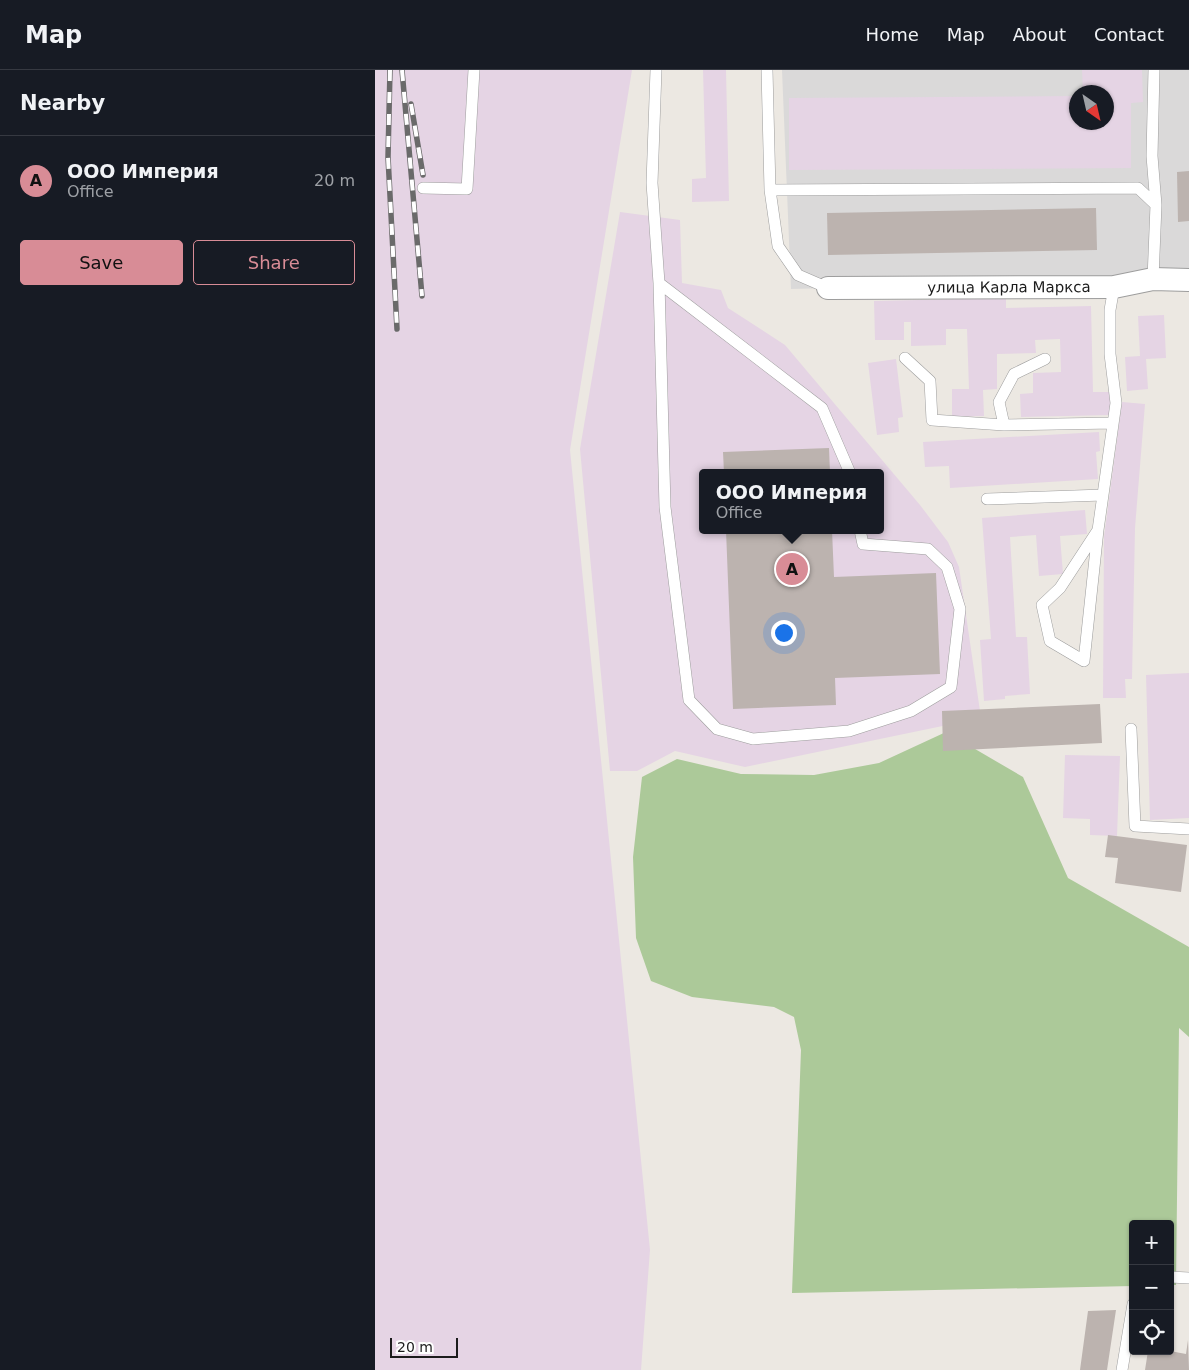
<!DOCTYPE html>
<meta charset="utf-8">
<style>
:root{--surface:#171b24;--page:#20242c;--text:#f1f3f6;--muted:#9ea1a6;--line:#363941;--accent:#d88c96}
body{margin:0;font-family:"DejaVu Sans",sans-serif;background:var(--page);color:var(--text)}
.controls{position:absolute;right:15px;bottom:15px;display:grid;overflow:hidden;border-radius:5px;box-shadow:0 1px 4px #0004}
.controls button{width:45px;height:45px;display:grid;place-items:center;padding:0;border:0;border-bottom:1px solid var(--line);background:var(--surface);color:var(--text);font:25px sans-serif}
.compass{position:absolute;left:694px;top:15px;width:45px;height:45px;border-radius:50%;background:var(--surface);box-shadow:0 1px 4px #0004;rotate:146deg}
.scale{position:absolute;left:15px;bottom:12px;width:68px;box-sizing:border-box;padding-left:5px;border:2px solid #1c1c1c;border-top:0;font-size:14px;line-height:18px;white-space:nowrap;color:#1c1c1c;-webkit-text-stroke:4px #fff;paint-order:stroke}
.you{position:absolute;left:408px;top:562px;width:18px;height:18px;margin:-12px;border:4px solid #fff;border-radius:50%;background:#1a73e8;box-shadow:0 0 0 8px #1a73e833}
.badge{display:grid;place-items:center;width:32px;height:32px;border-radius:50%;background:var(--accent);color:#111;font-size:16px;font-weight:700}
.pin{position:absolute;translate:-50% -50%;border:2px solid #fff;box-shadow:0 1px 5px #0006}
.popup{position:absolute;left:324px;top:399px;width:185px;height:65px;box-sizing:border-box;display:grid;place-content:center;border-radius:5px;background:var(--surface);filter:drop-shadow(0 1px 4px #0005);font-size:16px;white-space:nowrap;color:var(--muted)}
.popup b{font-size:19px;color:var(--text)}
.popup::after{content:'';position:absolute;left:50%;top:100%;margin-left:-10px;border:10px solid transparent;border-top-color:var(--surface)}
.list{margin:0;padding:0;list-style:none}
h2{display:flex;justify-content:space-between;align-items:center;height:65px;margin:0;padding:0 20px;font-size:21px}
h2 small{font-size:16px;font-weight:400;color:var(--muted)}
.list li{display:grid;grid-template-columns:32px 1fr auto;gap:15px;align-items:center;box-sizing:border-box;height:90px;padding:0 20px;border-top:1px solid var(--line)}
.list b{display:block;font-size:19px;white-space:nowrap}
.list p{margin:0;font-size:16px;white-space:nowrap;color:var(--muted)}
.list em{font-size:16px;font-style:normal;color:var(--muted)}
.actions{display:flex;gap:10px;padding:15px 20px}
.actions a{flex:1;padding:11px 0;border:1px solid var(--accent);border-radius:5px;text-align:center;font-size:18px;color:var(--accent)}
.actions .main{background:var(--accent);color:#111}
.icon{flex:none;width:28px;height:28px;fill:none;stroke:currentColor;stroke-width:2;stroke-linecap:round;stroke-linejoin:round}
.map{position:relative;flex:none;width:814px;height:1300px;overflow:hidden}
header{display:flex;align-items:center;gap:30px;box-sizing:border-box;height:70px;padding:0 25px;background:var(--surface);border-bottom:1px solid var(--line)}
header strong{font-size:24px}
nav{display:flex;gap:28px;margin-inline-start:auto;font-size:18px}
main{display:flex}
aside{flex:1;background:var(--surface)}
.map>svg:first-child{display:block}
</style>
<header>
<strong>Map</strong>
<nav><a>Home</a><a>Map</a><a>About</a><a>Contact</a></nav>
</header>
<main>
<aside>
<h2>Nearby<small></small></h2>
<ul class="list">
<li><span class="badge">A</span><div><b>ООО Империя</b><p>Office</p></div><em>20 m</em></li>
</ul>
<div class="actions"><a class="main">Save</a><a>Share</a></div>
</aside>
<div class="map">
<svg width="814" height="1300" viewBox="0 0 814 1300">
<rect width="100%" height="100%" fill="#ece8e2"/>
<path fill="#dad9d9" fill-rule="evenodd" d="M 407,0 L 814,0 L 814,209 L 416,219 ZM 702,22 L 732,22 L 732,52 L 702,52 Z"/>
<path fill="#e5d4e4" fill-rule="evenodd" d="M 0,0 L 257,0 L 195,380 L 275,1180 L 266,1300 L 0,1300 Z
M 328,0 L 351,0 L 354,131 L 317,132 L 317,109 L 331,108 Z
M 707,0 L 767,0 L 768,32 L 756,33 L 756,98 L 414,100 L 414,28 L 701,26 L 702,52 L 732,52 L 732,22 L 708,22 Z
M 245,142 L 305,150 L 307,213 L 346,220 L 353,238 L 410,275 L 545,435 L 573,472 L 584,497 L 606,648 L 370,697 L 300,681 L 262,701 L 235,701 L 205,379 ZM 328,403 L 506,403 L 506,460 L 328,460 Z
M 631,228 L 631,238 L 716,236 L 718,322 L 735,322 L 735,345 L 646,347 L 645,324 L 658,323 L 658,303 L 686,302 L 685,269 L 660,270 L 661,283 L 622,284 L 622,319 L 608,320 L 609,346 L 577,347 L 577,319 L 594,319 L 592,259 L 571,259 L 571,275 L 536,276 L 536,252 L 529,252 L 529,270 L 500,270 L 499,231 Z
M 789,245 L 791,288 L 771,289 L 773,319 L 752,321 L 750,287 L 765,286 L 763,246 Z
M 521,289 L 528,347 L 523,348 L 524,362 L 502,365 L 493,293 Z
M 747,332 L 770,334 L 760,458 L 757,609 L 750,609 L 751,628 L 728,628 L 729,467 Z
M 724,362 L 725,381 L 721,382 L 723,409 L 575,418 L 574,396 L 550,397 L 548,372 Z
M 710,440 L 712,464 L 685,466 L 688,504 L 664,506 L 661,465 L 635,467 L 641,567 L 652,567 L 655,624 L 630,626 L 630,629 L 609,631 L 605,570 L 616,569 L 607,448 Z
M 814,603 L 814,748 L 775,750 L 771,605 Z
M 690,685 L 745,686 L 742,766 L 715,765 L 715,749 L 688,748 Z"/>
<path fill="#acc999" d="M 571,662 L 648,707 L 693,808 L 814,877 L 814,967 L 804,958 L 801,1215 L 795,1215 L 795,1154 L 758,1154 L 758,1216 L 417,1223 L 426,980 L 419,947 L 399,937 L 317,927 L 276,911 L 261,868 L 258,787 L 267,707 L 302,689 L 366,704 L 439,705 L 504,693 Z"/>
<path fill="#bcb3af" d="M 814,101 L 814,151 L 803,152 L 802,102 Z
M 721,138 L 722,180 L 453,185 L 452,143 Z
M 454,378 L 455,403 L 349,403 L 348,382 Z
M 351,460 L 457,460 L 459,507 L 561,503 L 565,604 L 460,608 L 461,635 L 358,639 Z
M 725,634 L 727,673 L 568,681 L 567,641 Z
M 733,765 L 812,775 L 806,822 L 740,813 L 743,788 L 730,787 Z
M 741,1240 L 732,1300 L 705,1300 L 713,1241 Z
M 813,1270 L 814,1300 L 770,1300 L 773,1281 L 795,1281 L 811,1284 Z"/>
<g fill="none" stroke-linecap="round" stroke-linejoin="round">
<g stroke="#9d9d9d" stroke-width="12">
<path id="service" d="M 281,0 L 277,113 L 284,213 L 290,437 L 314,630 L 342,659 L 378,669 L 474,661 L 536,641 L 576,617 L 585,539 L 572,497 L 553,479 L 488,474 L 485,460
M 392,0 L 395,120 L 403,176 L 423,205 L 453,218
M 779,0 L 777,86 L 781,135
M 48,118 L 92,119 L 99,0
M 395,120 L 763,118 L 781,135 L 778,209
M 284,213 L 447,338 L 475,403
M 530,288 L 555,311 L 557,350 L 629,355 L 738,353
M 629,355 L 624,332 L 639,304 L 670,289
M 612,429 L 728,425
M 723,460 L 685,518 L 667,535 L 675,571 L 709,591 L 723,460 L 741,333 L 735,284 L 735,240 L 739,217
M 756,659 L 760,756 L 814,759
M 795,1207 L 814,1208
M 747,1300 L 758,1234"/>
</g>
<g stroke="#9d9d9d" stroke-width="24">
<g id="minor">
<path id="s1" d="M 453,218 L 739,217 L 778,209 L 814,210"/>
</g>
</g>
<use href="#service" stroke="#fff" stroke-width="11"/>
<use href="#minor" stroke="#fff" stroke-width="22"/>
<g stroke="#6a6a6a" stroke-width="5.5">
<path id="rail" d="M 15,0 L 13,87 L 22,259
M 27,0 L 47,226
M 36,34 L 48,105"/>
</g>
<use href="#rail" stroke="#fff" stroke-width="4" stroke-dasharray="11" stroke-linecap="butt"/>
</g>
<g text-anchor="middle" stroke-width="5" stroke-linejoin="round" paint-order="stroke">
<g font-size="15" fill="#1c1c1c" stroke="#fff">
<text dy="5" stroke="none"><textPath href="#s1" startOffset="181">улица Карла Маркса</textPath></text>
</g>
</g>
</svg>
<div class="controls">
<button>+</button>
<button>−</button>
<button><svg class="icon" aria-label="locate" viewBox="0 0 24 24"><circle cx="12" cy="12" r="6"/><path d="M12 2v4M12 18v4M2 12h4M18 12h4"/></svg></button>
</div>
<svg class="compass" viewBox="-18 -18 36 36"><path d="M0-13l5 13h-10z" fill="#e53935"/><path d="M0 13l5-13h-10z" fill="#9ea1a6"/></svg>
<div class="scale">20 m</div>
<div class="you"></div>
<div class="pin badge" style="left:417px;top:499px">A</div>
<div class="popup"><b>ООО Империя</b>Office</div>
</div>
</main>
